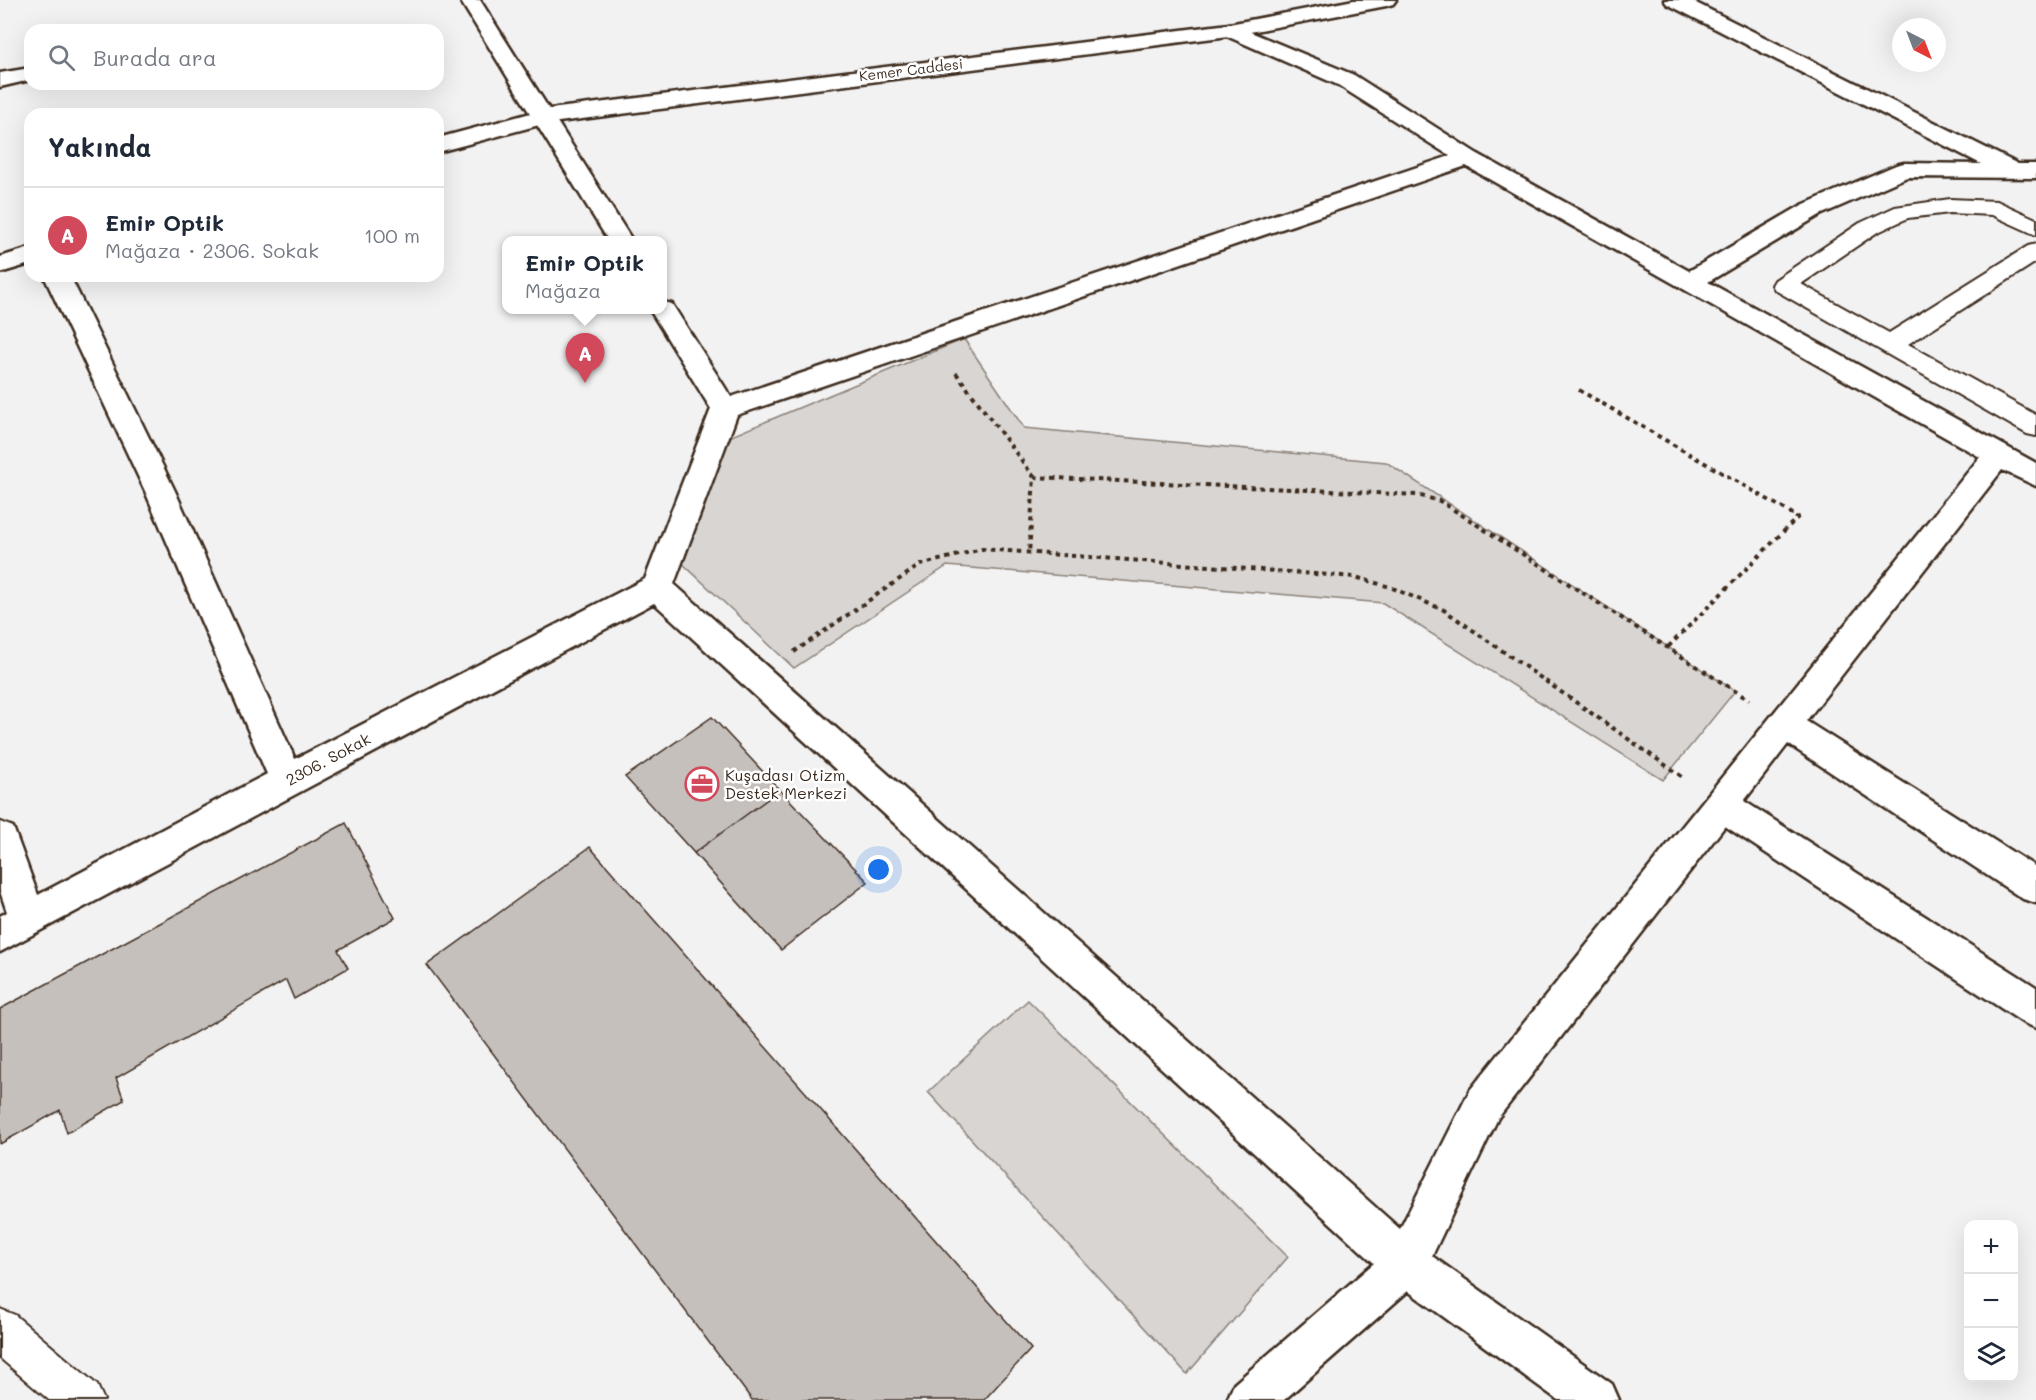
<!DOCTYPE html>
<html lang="tr">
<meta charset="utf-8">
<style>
:root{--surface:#fff;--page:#f2f2f3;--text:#1f2937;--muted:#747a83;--line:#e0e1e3;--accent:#d1495b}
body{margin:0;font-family:Mali,sans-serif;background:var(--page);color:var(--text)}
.controls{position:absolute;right:18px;bottom:18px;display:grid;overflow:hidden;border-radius:12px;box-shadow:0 6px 24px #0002}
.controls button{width:54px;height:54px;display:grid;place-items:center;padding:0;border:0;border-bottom:2px solid var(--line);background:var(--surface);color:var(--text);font:30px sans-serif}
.compass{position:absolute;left:1892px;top:18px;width:54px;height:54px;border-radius:50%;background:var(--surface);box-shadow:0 6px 24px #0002;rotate:138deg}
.you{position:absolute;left:879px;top:870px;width:21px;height:21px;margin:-15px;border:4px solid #fff;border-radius:50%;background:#1a73e8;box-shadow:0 0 0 9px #1a73e833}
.badge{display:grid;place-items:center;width:39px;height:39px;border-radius:50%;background:var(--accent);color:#fff;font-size:20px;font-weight:700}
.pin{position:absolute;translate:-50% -50px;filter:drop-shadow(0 2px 3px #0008)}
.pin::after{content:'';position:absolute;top:32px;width:21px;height:18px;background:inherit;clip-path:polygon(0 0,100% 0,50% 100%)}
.popup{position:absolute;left:502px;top:236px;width:165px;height:78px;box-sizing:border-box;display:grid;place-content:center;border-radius:12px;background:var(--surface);filter:drop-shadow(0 2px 4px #0005);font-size:20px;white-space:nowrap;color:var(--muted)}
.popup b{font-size:22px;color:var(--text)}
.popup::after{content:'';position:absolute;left:50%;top:100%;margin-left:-12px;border:12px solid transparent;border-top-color:var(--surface)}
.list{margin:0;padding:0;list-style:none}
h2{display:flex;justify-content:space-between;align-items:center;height:78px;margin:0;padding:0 24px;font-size:26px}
h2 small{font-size:20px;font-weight:400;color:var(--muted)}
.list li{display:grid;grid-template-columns:39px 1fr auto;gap:18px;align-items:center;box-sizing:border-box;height:96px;padding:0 24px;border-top:2px solid var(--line)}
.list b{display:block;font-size:22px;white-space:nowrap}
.list p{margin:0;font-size:20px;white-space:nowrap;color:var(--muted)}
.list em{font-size:20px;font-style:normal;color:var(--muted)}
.icon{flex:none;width:33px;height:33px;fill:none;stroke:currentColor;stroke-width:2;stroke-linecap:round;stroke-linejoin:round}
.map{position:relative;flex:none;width:2036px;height:1400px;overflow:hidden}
.search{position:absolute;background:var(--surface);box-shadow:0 6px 24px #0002;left:24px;top:24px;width:420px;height:66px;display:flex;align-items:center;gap:15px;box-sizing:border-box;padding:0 21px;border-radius:18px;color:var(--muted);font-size:22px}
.panel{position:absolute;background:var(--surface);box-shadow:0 6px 24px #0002;left:24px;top:108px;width:420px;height:174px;border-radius:18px}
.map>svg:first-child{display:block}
</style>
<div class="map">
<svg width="2036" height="1400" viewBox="0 0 2036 1400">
<rect width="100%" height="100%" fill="#f3f2f2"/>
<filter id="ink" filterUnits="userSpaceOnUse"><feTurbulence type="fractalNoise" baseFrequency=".0167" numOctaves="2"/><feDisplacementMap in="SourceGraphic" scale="12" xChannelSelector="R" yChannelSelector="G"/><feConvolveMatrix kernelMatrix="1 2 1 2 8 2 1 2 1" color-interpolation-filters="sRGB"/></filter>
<g filter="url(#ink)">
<path fill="#d8d5d2" stroke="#8a8078" stroke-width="1.5" d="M 964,339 L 1024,428 L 1386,462 L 1735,691 L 1663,780 L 1383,603 L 947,566 L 794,668 L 682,563 L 729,437 Z
M 1028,1000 L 1288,1257 L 1187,1374 L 928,1092 Z"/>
<path fill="#c6c0bd" stroke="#3b2a1e" stroke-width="1.5" d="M 712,717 L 780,790 L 694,853 L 625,777 Z
M 780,790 L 868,882 L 781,950 L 694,853 Z
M 346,823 L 395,918 L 338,950 L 348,968 L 294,999 L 286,980 L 116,1078 L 124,1100 L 67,1133 L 60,1110 L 0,1144 L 0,1009 Z
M 590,847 L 1031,1349 L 984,1400 L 752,1400 L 427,965 Z"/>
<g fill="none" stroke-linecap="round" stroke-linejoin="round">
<g stroke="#3b2a1e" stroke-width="4">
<path id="service" d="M 1950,199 L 1997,201 L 2036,219 L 2036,235 L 1992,215 L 1950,213 L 1908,218 L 1876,233 L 1801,284 L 1889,333 L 2028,246 L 2036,244 L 2036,262 L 1908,344 L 2036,415 L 2036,436 L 2027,434 L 1775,290 L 1772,285 L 1775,280 L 1860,223 L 1895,207 Z
M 0,1309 L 15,1315 L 97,1385 L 104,1400 L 49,1400 L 0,1358 Z"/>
</g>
<g stroke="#3b2a1e" stroke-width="5">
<path id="minor" d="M 460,0 L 480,0 L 632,240 L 608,240 Z
M 1664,0 L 1690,0 L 2018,164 L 2036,164 L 2036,178 L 1907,177 L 1820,215 L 1708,282 L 2036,463 L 2036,486 L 2002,470 L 1806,721 L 2036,867 L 2036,903 L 2023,899 L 1788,744 L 1744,801 L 2036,987 L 2036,1028 L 2022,1022 L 1725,826 L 1498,1118 L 1432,1256 L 1612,1384 L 1619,1400 L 1558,1400 L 1408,1291 L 1284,1400 L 1227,1400 L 1234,1384 L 1374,1263 L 654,603 L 0,952 L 0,916 L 7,912 L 0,891 L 0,822 L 13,827 L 38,895 L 267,774 L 145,491 L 44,276 L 70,276 L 175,491 L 295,759 L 645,579 L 711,409 L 650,310 L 663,310 L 663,302 L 672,304 L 731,397 L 1450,156 L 1338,85 L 1222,34 L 1219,30 L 1222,26 L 1229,24 L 1236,26 L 1354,75 L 1476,153 L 1689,271 L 1802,205 L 1896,165 L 1904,163 L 1981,164 L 1667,4 ZM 1466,166 L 1980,457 L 1470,1090 L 1400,1229 L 674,584 L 737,415 Z
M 30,68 L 30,80 L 0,87 L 0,73 Z"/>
</g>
<g stroke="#3b2a1e" stroke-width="5">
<path id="secondary" d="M 1354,0 L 1396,0 L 1393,4 L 1386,6 L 1229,36 L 543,124 L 438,152 L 438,138 L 542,110 L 1229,24 Z
M 30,248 L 30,264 L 0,273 L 0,257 Z"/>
</g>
<path stroke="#3b2a1e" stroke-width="4" stroke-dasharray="4.5 4.5" stroke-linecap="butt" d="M 956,373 L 1034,477 L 1029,554
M 1579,390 L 1798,517 L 1667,648
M 1034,477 L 1417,495 L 1440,501 L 1749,700
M 794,652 L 920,565 L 982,549 L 1355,577 L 1390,587 L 1444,610 L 1684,778"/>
<use href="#service" fill="#fff" fill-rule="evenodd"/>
<use href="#minor" fill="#fff" fill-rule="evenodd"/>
<use href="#secondary" fill="#fff" fill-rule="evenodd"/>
</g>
</g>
<defs>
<g id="office-ring" transform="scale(1.725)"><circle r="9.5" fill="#fff" stroke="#d1495b" stroke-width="1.5"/><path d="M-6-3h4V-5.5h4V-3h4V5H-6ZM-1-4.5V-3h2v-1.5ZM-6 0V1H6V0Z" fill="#d1495b"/></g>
</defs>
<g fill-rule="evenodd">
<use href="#office-ring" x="702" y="784"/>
</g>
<g text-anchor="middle" stroke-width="5" stroke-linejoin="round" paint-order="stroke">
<g font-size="14" fill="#3b2a1e" stroke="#fff">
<text transform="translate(911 70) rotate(-7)" y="5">Kemer Caddesi</text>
</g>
<g font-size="16" fill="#3b2a1e" stroke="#fff">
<text transform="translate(328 759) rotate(-28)" y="6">2306. Sokak</text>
</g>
<g font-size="16" fill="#3b2a1e" stroke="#fff" text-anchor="start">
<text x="725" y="781">Kuşadası Otizm<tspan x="725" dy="18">Destek Merkezi</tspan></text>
</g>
</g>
</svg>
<div class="controls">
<button>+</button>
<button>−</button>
<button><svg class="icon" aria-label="layers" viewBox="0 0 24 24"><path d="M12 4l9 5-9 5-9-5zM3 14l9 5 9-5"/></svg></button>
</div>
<svg class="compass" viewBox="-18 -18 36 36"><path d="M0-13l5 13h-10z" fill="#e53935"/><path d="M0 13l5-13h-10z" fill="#747a83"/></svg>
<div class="you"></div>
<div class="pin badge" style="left:585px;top:383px">A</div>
<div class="popup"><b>Emir Optik</b>Mağaza</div>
<div class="search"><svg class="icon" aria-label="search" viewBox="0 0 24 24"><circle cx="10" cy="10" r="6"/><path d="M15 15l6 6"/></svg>Burada ara</div>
<section class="panel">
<h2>Yakında<small></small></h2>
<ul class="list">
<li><span class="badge">A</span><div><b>Emir Optik</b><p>Mağaza · 2306. Sokak</p></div><em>100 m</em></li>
</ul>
</section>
</div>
